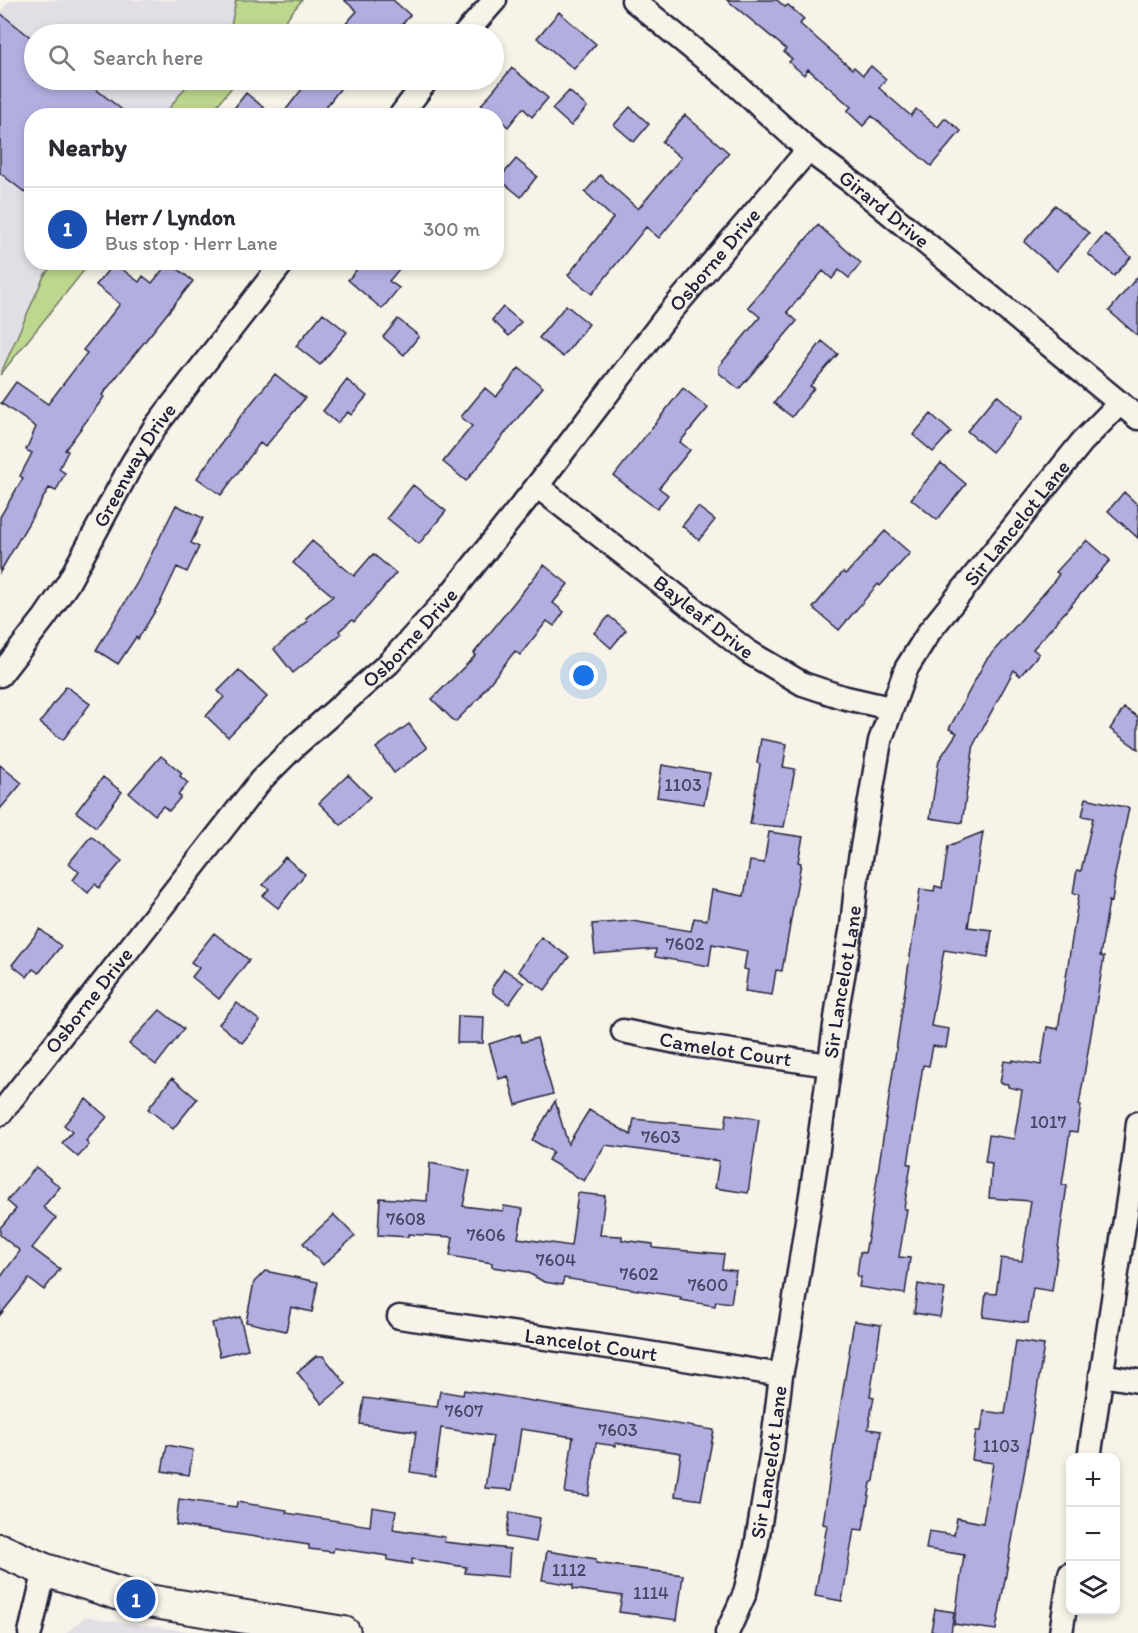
<!DOCTYPE html>
<meta charset="utf-8">
<style>
:root{--surface:#fff;--page:#f2f2f3;--text:#2b2b33;--muted:#7c7c81;--line:#e1e1e2;--accent:#0b8043}
body{margin:0;font-family:Itim,sans-serif;background:var(--page);color:var(--text)}
.controls{position:absolute;right:18px;bottom:18px;display:grid;overflow:hidden;border-radius:12px;box-shadow:0 3px 9px #0003}
.controls button{width:54px;height:54px;display:grid;place-items:center;padding:0;border:0;border-bottom:2px solid var(--line);background:var(--surface);color:var(--text);font:30px sans-serif}
.you{position:absolute;left:584px;top:676px;width:21px;height:21px;margin:-15px;border:4px solid #fff;border-radius:50%;background:#1a73e8;box-shadow:0 0 0 9px #1a73e833}
.badge{display:grid;place-items:center;width:39px;height:39px;border-radius:50%;background:var(--accent);color:#fff;font-size:20px;font-weight:700}
.pin{position:absolute;translate:-50% -50%;border:3px solid #fff;box-shadow:0 2px 6px #0006}
.list{margin:0;padding:0;list-style:none}
h2{display:flex;justify-content:space-between;align-items:center;height:78px;margin:0;padding:0 24px;font-size:26px}
h2 small{font-size:20px;font-weight:400;color:var(--muted)}
.list li{display:grid;grid-template-columns:39px 1fr auto;gap:18px;align-items:center;box-sizing:border-box;height:84px;padding:0 24px;border-top:2px solid var(--line)}
.list b{display:block;font-size:22px;white-space:nowrap}
.list p{margin:0;font-size:20px;white-space:nowrap;color:var(--muted)}
.list em{font-size:20px;font-style:normal;color:var(--muted)}
.icon{flex:none;width:33px;height:33px;fill:none;stroke:currentColor;stroke-width:2;stroke-linecap:round;stroke-linejoin:round}
.map{position:relative;flex:none;width:1138px;height:1633px;overflow:hidden}
.search{position:absolute;background:var(--surface);box-shadow:0 3px 9px #0003;left:24px;top:24px;width:480px;height:66px;display:flex;align-items:center;gap:15px;box-sizing:border-box;padding:0 21px;border-radius:33px;color:var(--muted);font-size:22px}
.panel{position:absolute;background:var(--surface);box-shadow:0 3px 9px #0003;left:24px;top:108px;width:480px;height:162px;border-radius:24px}
.map>svg:first-child{display:block}
</style>
<div class="map">
<svg width="1138" height="1633" viewBox="0 0 1138 1633">
<rect width="100%" height="100%" fill="#f7f3e8"/>
<filter id="ink" filterUnits="userSpaceOnUse"><feTurbulence type="fractalNoise" baseFrequency=".0167" numOctaves="2"/><feDisplacementMap in="SourceGraphic" scale="12" xChannelSelector="R" yChannelSelector="G"/><feConvolveMatrix kernelMatrix="1 2 1 2 8 2 1 2 1" color-interpolation-filters="sRGB"/></filter>
<g filter="url(#ink)">
<path fill="#e2dee6" d="M 14,0 L 236,0 L 231,26 L 225,34 L 34,34 L 34,80 L 191,80 L 164,115 L 32,116 L 32,262 L 54,263 L 44,276 L 0,372 L 0,12 L 8,2 Z
M 86,1616 L 103,1620 L 204,1633 L 66,1633 Z"/>
<path fill="#bed78e" stroke="#707c64" stroke-width="1.5" d="M 236,0 L 302,0 L 274,34 L 225,34 L 231,26 Z
M 191,80 L 238,80 L 209,115 L 164,115 Z
M 54,263 L 90,263 L 0,375 L 44,276 Z"/>
<path fill="#b2aee0" stroke="#22223b" stroke-width="1.5" d="M 344,0 L 393,0 L 410,15 L 394,34 L 337,34 L 357,11 Z
M 727,0 L 777,0 L 785,7 L 788,5 L 804,19 L 800,24 L 852,69 L 854,67 L 863,75 L 871,66 L 886,79 L 879,88 L 911,116 L 916,109 L 938,127 L 945,118 L 961,131 L 931,166 L 872,116 L 863,126 L 847,111 L 851,107 L 808,69 L 804,75 L 789,62 L 792,59 L 784,52 L 786,49 Z
M 559,12 L 596,44 L 574,69 L 537,38 Z
M 0,13 L 34,40 L 34,80 L 84,80 L 130,116 L 32,116 L 32,198 L 0,173 Z
M 512,68 L 548,98 L 532,117 L 523,108 L 508,127 L 496,116 L 481,105 Z
M 309,80 L 347,80 L 319,116 L 281,116 Z
M 569,91 L 587,107 L 571,126 L 552,109 Z
M 246,93 L 274,116 L 228,116 Z
M 630,107 L 649,124 L 634,142 L 614,125 Z
M 685,115 L 729,153 L 659,238 L 646,227 L 592,294 L 568,275 L 613,218 L 585,192 L 600,175 L 638,209 L 681,158 L 662,142 Z
M 516,159 L 537,176 L 521,197 L 499,179 Z
M 1055,205 L 1089,233 L 1057,271 L 1024,242 Z
M 818,225 L 861,263 L 849,278 L 839,270 L 832,279 L 823,271 L 787,312 L 797,321 L 739,389 L 719,373 L 719,366 L 760,317 L 748,307 Z
M 1105,234 L 1131,257 L 1114,276 L 1088,254 Z
M 169,262 L 193,281 L 102,395 L 104,397 L 65,450 L 68,451 L 59,469 L 65,473 L 56,491 L 49,488 L 0,572 L 0,517 L 23,478 L 20,476 L 32,453 L 26,450 L 36,427 L 1,403 L 16,382 L 48,404 L 87,353 L 83,350 L 120,304 L 96,285 L 114,263 L 139,282 L 143,276 L 152,283 Z
M 363,262 L 405,262 L 389,281 L 399,288 L 382,309 L 348,280 Z
M 1138,276 L 1138,336 L 1109,311 Z
M 566,305 L 589,324 L 563,357 L 539,338 Z
M 503,307 L 521,322 L 509,336 L 492,320 Z
M 323,313 L 347,332 L 320,365 L 296,346 Z
M 398,319 L 419,336 L 404,355 L 383,337 Z
M 822,341 L 838,354 L 810,386 L 814,388 L 792,417 L 774,403 Z
M 519,368 L 543,387 L 466,481 L 443,462 L 472,426 L 461,417 L 485,388 L 496,397 Z
M 275,374 L 305,398 L 265,447 L 260,443 L 221,495 L 197,478 L 240,417 Z
M 347,380 L 367,396 L 351,415 L 348,412 L 337,423 L 323,411 Z
M 683,388 L 708,408 L 680,442 L 690,450 L 659,488 L 668,495 L 657,509 L 614,476 Z
M 997,395 L 1022,417 L 992,452 L 967,431 Z
M 931,414 L 951,432 L 933,452 L 913,435 Z
M 941,463 L 966,484 L 937,520 L 911,499 Z
M 413,485 L 446,511 L 419,544 L 387,518 Z
M 1124,492 L 1138,505 L 1138,538 L 1108,511 Z
M 176,505 L 203,518 L 191,543 L 199,547 L 187,572 L 177,567 L 160,603 L 138,639 L 136,637 L 118,664 L 96,650 L 137,583 Z
M 698,507 L 715,520 L 699,540 L 682,526 Z
M 885,531 L 910,553 L 880,586 L 878,584 L 839,630 L 813,608 L 843,572 L 846,574 Z
M 1087,540 L 1110,560 L 1033,649 L 1039,654 L 1020,676 L 1014,670 L 974,744 L 962,823 L 930,818 L 939,760 L 957,733 L 949,729 L 986,660 L 1052,584 L 1059,574 L 1056,572 L 1079,547 L 1080,548 Z
M 312,541 L 354,576 L 373,554 L 396,573 L 354,622 L 352,620 L 339,631 L 341,634 L 293,673 L 274,649 L 308,621 L 306,618 L 333,596 L 293,563 Z
M 544,565 L 568,584 L 553,603 L 564,612 L 554,626 L 547,621 L 520,655 L 515,651 L 481,694 L 482,695 L 455,722 L 432,699 L 476,655 L 474,653 Z
M 609,616 L 626,630 L 611,648 L 594,633 Z
M 239,670 L 267,697 L 228,737 L 206,716 L 224,697 L 218,691 Z
M 66,686 L 90,704 L 63,740 L 40,723 Z
M 1124,708 L 1138,717 L 1138,749 L 1110,729 Z
M 409,724 L 427,748 L 394,773 L 376,748 Z
M 761,739 L 787,744 L 783,767 L 795,769 L 784,827 L 750,824 L 760,764 L 757,763 Z
M 161,756 L 182,773 L 180,776 L 188,783 L 178,795 L 181,797 L 169,811 L 163,806 L 155,815 L 129,793 Z
M 0,765 L 22,783 L 0,809 Z
M 662,765 L 710,773 L 704,804 L 657,797 Z
M 348,775 L 370,797 L 341,825 L 319,803 Z
M 103,777 L 122,792 L 96,827 L 76,812 Z
M 1086,798 L 1129,808 L 1114,879 L 1115,879 L 1112,902 L 1109,901 L 1100,956 L 1104,957 L 1079,1105 L 1081,1105 L 1077,1132 L 1070,1131 L 1062,1185 L 1067,1185 L 1052,1291 L 1033,1288 L 1028,1323 L 983,1317 L 986,1293 L 996,1294 L 1001,1258 L 1022,1261 L 1031,1201 L 989,1198 L 992,1163 L 985,1162 L 989,1135 L 1014,1139 L 1022,1090 L 1008,1087 L 1008,1084 L 1000,1083 L 1004,1061 L 1012,1062 L 1013,1060 L 1041,1065 L 1047,1027 L 1058,1029 L 1079,894 L 1073,893 L 1077,870 L 1081,871 L 1093,818 L 1082,816 Z
M 769,832 L 803,837 L 798,862 L 801,863 L 782,971 L 776,970 L 772,995 L 745,991 L 748,970 L 744,969 L 747,951 L 712,944 L 709,966 L 655,957 L 656,949 L 595,954 L 592,924 L 632,921 L 691,931 L 694,918 L 707,920 L 712,890 L 744,896 L 750,861 L 764,863 Z
M 983,832 L 968,927 L 992,930 L 988,957 L 944,950 L 931,1026 L 949,1029 L 946,1048 L 933,1046 L 929,1066 L 923,1065 L 908,1164 L 911,1164 L 904,1209 L 907,1209 L 899,1257 L 910,1258 L 905,1294 L 859,1287 L 861,1277 L 857,1276 L 860,1252 L 865,1253 L 869,1232 L 920,889 L 934,891 L 935,886 L 942,888 L 948,846 Z
M 91,836 L 122,861 L 99,888 L 95,884 L 88,893 L 73,880 L 79,872 L 69,863 Z
M 285,857 L 305,874 L 278,908 L 263,896 L 269,889 L 263,885 Z
M 40,929 L 61,946 L 39,973 L 33,969 L 27,977 L 12,965 Z
M 214,933 L 249,960 L 219,999 L 192,977 L 199,968 L 191,962 Z
M 541,937 L 569,957 L 545,990 L 518,971 Z
M 504,969 L 524,983 L 509,1004 L 493,993 L 493,986 Z
M 237,1003 L 260,1021 L 242,1043 L 219,1024 Z
M 160,1010 L 184,1029 L 156,1065 L 129,1044 Z
M 458,1016 L 484,1017 L 483,1043 L 457,1043 Z
M 520,1034 L 522,1042 L 537,1038 L 553,1094 L 516,1105 L 508,1076 L 499,1079 L 489,1044 Z
M 172,1078 L 197,1099 L 173,1129 L 148,1109 Z
M 86,1099 L 107,1117 L 86,1141 L 89,1145 L 78,1157 L 62,1143 L 72,1132 L 64,1125 Z
M 555,1101 L 568,1144 L 589,1110 L 631,1135 L 634,1119 L 725,1128 L 727,1114 L 759,1119 L 748,1193 L 715,1188 L 719,1161 L 605,1145 L 584,1181 L 548,1160 L 553,1152 L 532,1140 Z
M 430,1163 L 470,1171 L 463,1206 L 503,1211 L 504,1206 L 523,1209 L 518,1238 L 571,1246 L 578,1193 L 605,1196 L 600,1235 L 622,1236 L 622,1240 L 653,1244 L 653,1248 L 724,1254 L 722,1269 L 736,1271 L 731,1303 L 716,1301 L 715,1306 L 680,1300 L 681,1297 L 564,1278 L 562,1285 L 544,1282 L 527,1272 L 492,1267 L 492,1263 L 450,1256 L 453,1237 L 408,1234 L 408,1237 L 378,1235 L 380,1198 L 427,1201 Z
M 36,1167 L 60,1187 L 43,1207 L 56,1218 L 32,1248 L 60,1269 L 44,1290 L 29,1279 L 0,1315 L 0,1278 L 20,1251 L 0,1235 L 0,1228 L 16,1209 L 7,1201 Z
M 334,1215 L 355,1236 L 323,1265 L 303,1243 Z
M 265,1271 L 318,1282 L 312,1312 L 291,1307 L 286,1331 L 246,1322 L 254,1282 Z
M 918,1284 L 945,1289 L 940,1317 L 914,1313 Z
M 240,1317 L 248,1349 L 220,1356 L 212,1323 Z
M 854,1321 L 881,1325 L 870,1396 L 874,1397 L 868,1429 L 881,1431 L 874,1481 L 871,1483 L 863,1530 L 854,1529 L 842,1601 L 815,1596 L 827,1525 L 823,1524 L 834,1447 Z
M 1016,1341 L 1044,1345 L 1025,1468 L 996,1630 L 954,1624 L 964,1555 L 926,1549 L 929,1531 L 954,1535 L 957,1518 L 983,1523 L 993,1463 L 972,1460 L 976,1431 L 981,1431 L 984,1411 L 1005,1414 Z
M 316,1356 L 323,1356 L 346,1384 L 322,1404 L 297,1372 Z
M 464,1390 L 714,1430 L 701,1500 L 675,1496 L 681,1453 L 616,1443 L 616,1446 L 596,1443 L 589,1496 L 565,1493 L 573,1437 L 521,1429 L 512,1490 L 485,1488 L 493,1436 L 441,1428 L 435,1476 L 410,1472 L 416,1432 L 360,1424 L 364,1398 L 437,1407 L 440,1391 L 463,1395 Z
M 167,1445 L 193,1450 L 189,1475 L 162,1471 Z
M 179,1499 L 236,1507 L 237,1502 L 287,1510 L 286,1513 L 370,1526 L 372,1507 L 396,1511 L 393,1529 L 445,1537 L 444,1542 L 510,1549 L 508,1577 L 465,1573 L 466,1567 L 412,1559 L 412,1564 L 388,1560 L 388,1556 L 334,1548 L 333,1552 L 309,1549 L 309,1545 L 176,1525 Z
M 510,1512 L 540,1518 L 536,1542 L 506,1537 Z
M 547,1551 L 596,1559 L 596,1563 L 683,1575 L 677,1620 L 619,1612 L 622,1596 L 573,1589 L 573,1585 L 542,1580 Z
M 935,1609 L 954,1612 L 951,1633 L 931,1631 Z"/>
<g fill="none" stroke-linecap="round" stroke-linejoin="round">
<g stroke="#22223b" stroke-width="27">
<g id="minor">
<path id="s1" d="M 633,0 L 732,81 L 808,150 L 853,183 L 1138,418"/>
<path d="M 465,34 L 495,0"/>
<path d="M 400,116 L 427,80"/>
<path id="s2" d="M 537,486 L 747,651 L 803,684 L 842,697 L 890,708"/>
<path id="s3" d="M 0,675 L 45,617 L 68,583 L 133,462 L 155,427 L 283,262"/>
<path id="s4" d="M 623,1031 L 691,1045 L 829,1065"/>
<path id="s5" d="M 0,1114 L 261,780 L 296,745 L 389,663 L 446,600 L 537,486 L 666,317 L 808,150"/>
<path id="s6" d="M 399,1317 L 636,1351 L 781,1375"/>
<path d="M 1101,1375 L 1138,1381"/>
<path d="M 1089,1458 L 1134,1160 L 1138,1123"/>
<path d="M 30,1633 L 45,1570"/>
<path id="s7" d="M 727,1633 L 745,1593 L 756,1547 L 772,1450 L 781,1375 L 789,1336 L 817,1156 L 838,1004 L 852,926 L 857,877 L 880,741 L 906,669 L 929,632 L 1082,442 L 1120,403"/>
<path d="M 1061,1633 L 1070,1574"/>
</g>
</g>
<g stroke="#22223b" stroke-width="36">
<path id="secondary" d="M 0,1550 L 45,1570 L 136,1599 L 344,1633"/>
</g>
<use href="#minor" stroke="#f7f3e8" stroke-width="22"/>
<use href="#secondary" stroke="#f7f3e8" stroke-width="32"/>
</g>
</g>
<g text-anchor="middle" stroke-width="6" stroke-linejoin="round" paint-order="stroke">
<g font-size="18" fill="#464564">
<text x="683" y="791">1103</text>
<text x="685" y="950">7602</text>
<text x="1048" y="1128">1017</text>
<text x="661" y="1143">7603</text>
<text x="406" y="1225">7608</text>
<text x="486" y="1241">7606</text>
<text x="556" y="1266">7604</text>
<text x="639" y="1280">7602</text>
<text x="708" y="1291">7600</text>
<text x="464" y="1417">7607</text>
<text x="618" y="1436">7603</text>
<text x="1001" y="1452">1103</text>
<text x="569" y="1576">1112</text>
<text x="651" y="1599">1114</text>
</g>
<g font-size="21" fill="#22223b" stroke="#f7f3e8">
<text dy="7" stroke="none"><textPath href="#s1" startOffset="327">Girard Drive</textPath></text>
<text dy="7" stroke="none"><textPath href="#s5" startOffset="1116">Osborne Drive</textPath></text>
<text dy="7" stroke="none"><textPath href="#s3" startOffset="250">Greenway Drive</textPath></text>
<text dy="7" stroke="none"><textPath href="#s7" startOffset="1167">Sir Lancelot Lane</textPath></text>
<text dy="7" stroke="none"><textPath href="#s2" startOffset="212">Bayleaf Drive</textPath></text>
<text dy="7" stroke="none"><textPath href="#s5" startOffset="630">Osborne Drive</textPath></text>
<text dy="7" stroke="none"><textPath href="#s7" startOffset="663">Sir Lancelot Lane</textPath></text>
<text dy="7" stroke="none"><textPath href="#s5" startOffset="144">Osborne Drive</textPath></text>
<text dy="7" stroke="none"><textPath href="#s4" startOffset="104">Camelot Court</textPath></text>
<text dy="7" stroke="none"><textPath href="#s6" startOffset="194">Lancelot Court</textPath></text>
<text dy="7" stroke="none"><textPath href="#s7" startOffset="177">Sir Lancelot Lane</textPath></text>
</g>
</g>
</svg>
<div class="controls">
<button>+</button>
<button>−</button>
<button><svg class="icon" aria-label="layers" viewBox="0 0 24 24"><path d="M12 4l9 5-9 5-9-5zM3 14l9 5 9-5"/></svg></button>
</div>
<div class="you"></div>
<div class="pin badge" style="left:136px;top:1599px;background:#1a4fb4">1</div>
<div class="search"><svg class="icon" aria-label="search" viewBox="0 0 24 24"><circle cx="10" cy="10" r="6"/><path d="M15 15l6 6"/></svg>Search here</div>
<section class="panel">
<h2>Nearby<small></small></h2>
<ul class="list">
<li><span class="badge" style="background:#1a4fb4">1</span><div><b>Herr / Lyndon</b><p>Bus stop · Herr Lane</p></div><em>300 m</em></li>
</ul>
</section>
</div>
